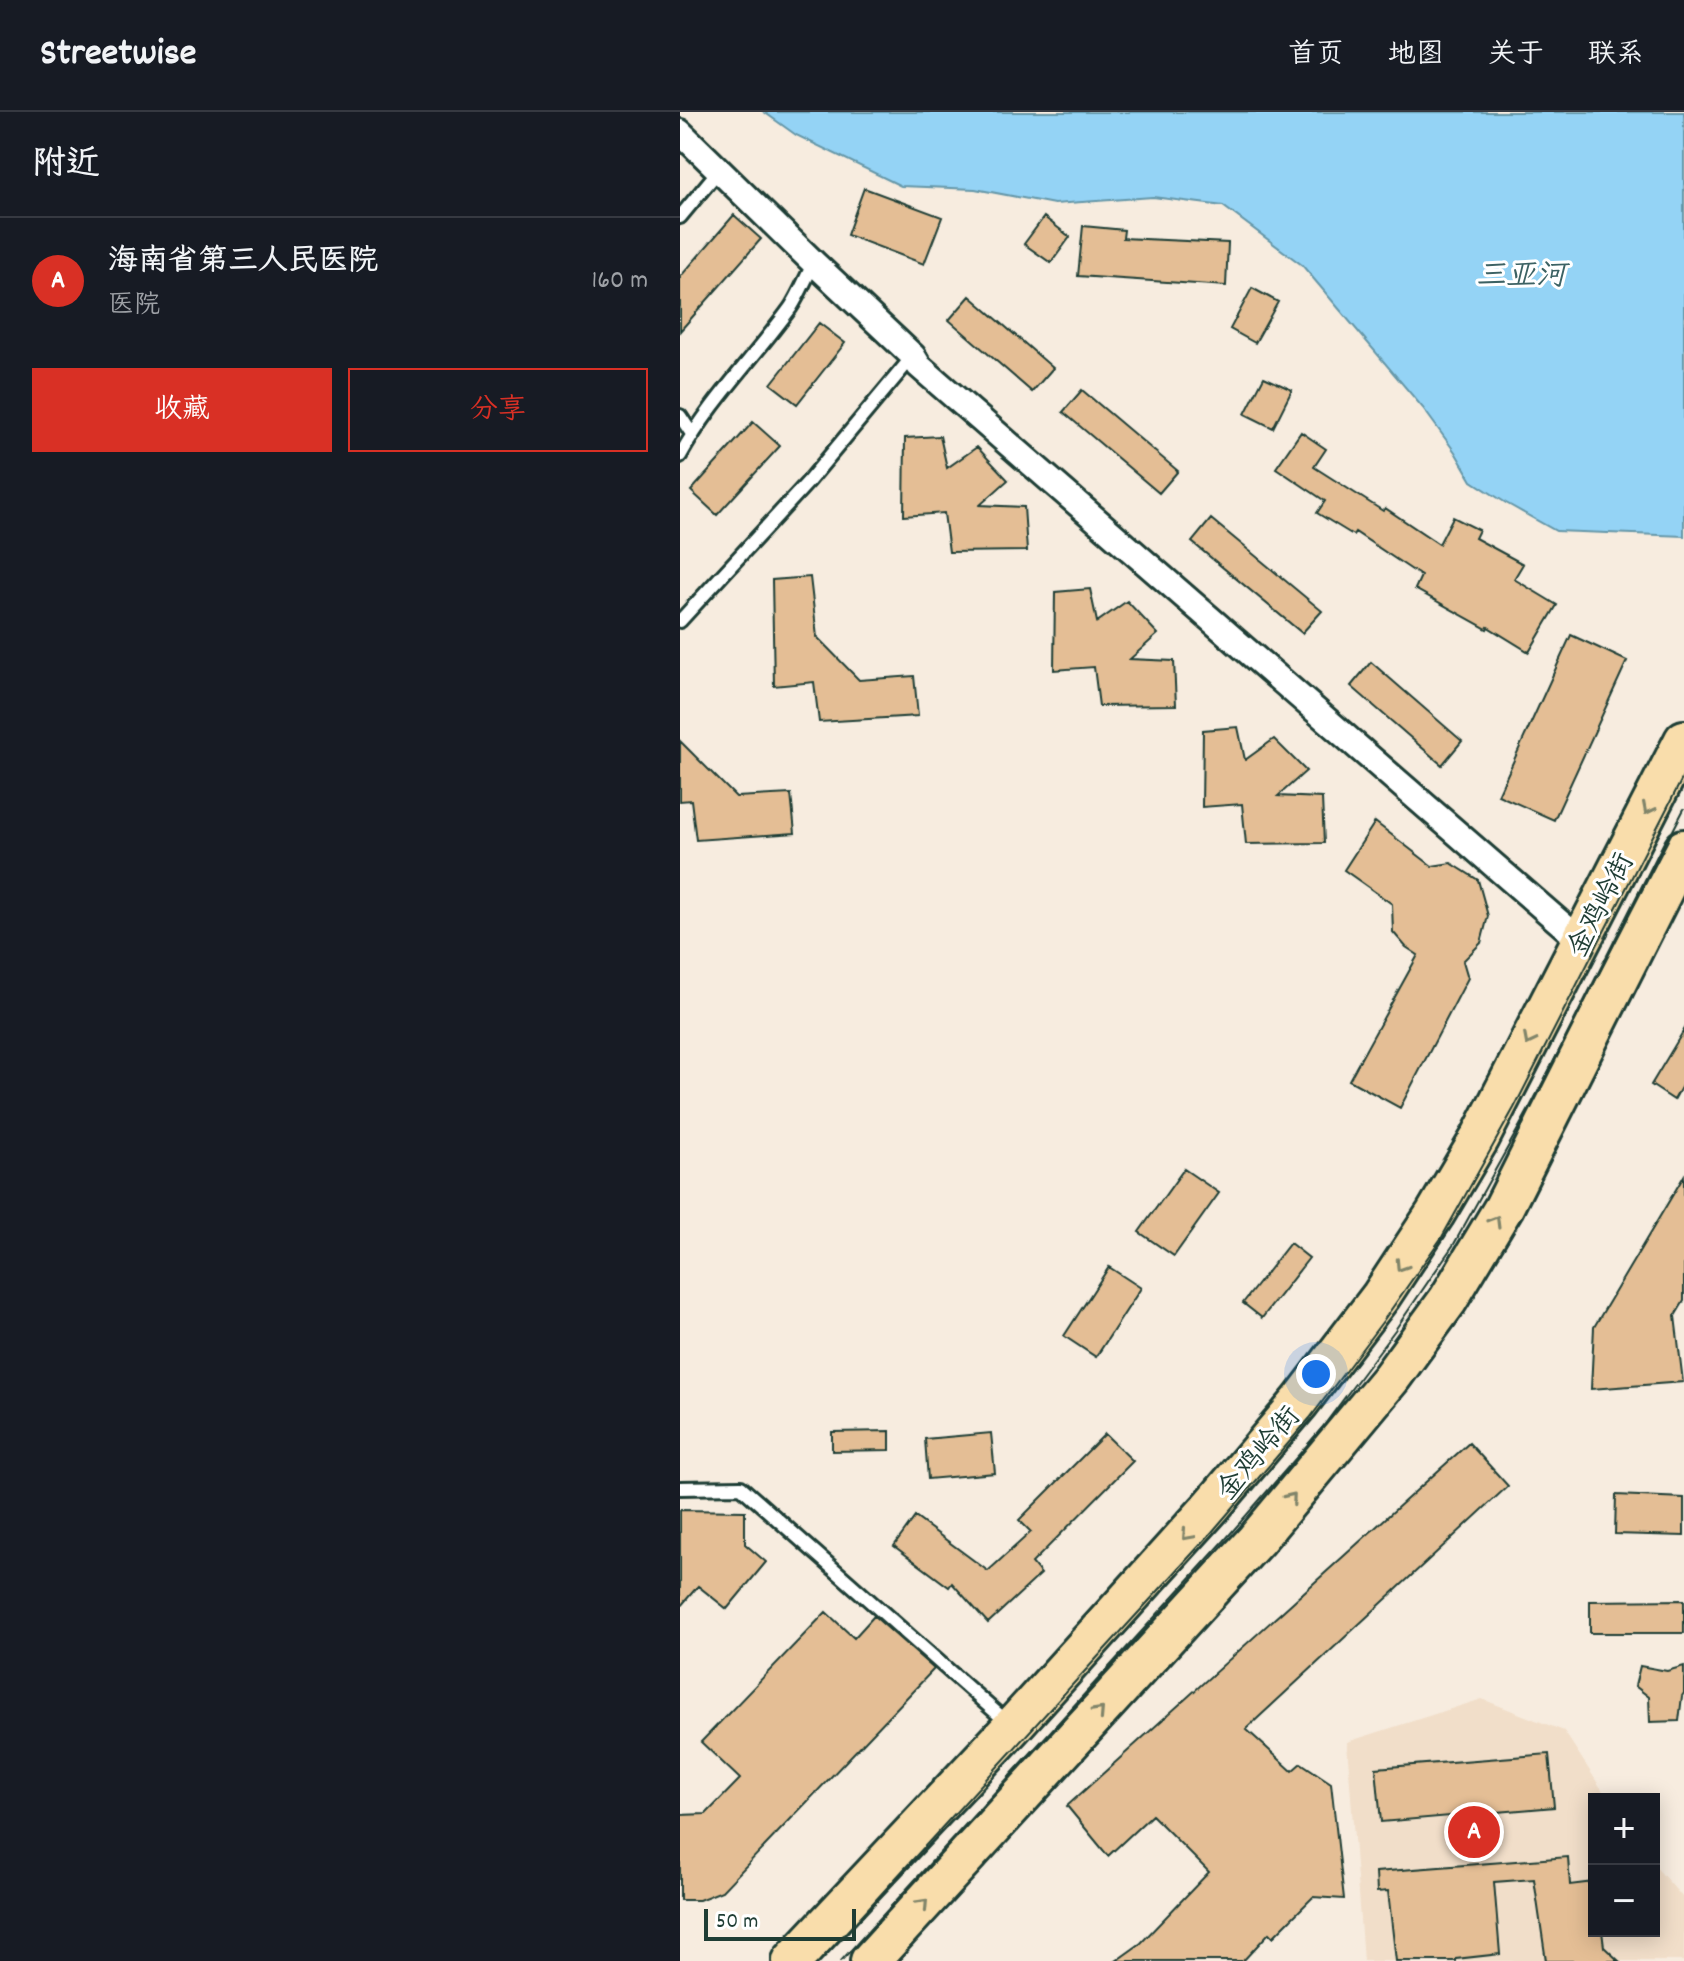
<!DOCTYPE html>
<html lang="zh">
<meta charset="utf-8">
<style>
:root{--surface:#171b24;--page:#20242c;--text:#f1f3f6;--muted:#9ea1a6;--line:#363941;--accent:#d93025}
body{margin:0;font-family:Dekko,"LXGW WenKai TC",sans-serif;background:var(--page);color:var(--text)}
.controls{position:absolute;right:24px;bottom:24px;display:grid;overflow:hidden;border-radius:0px;box-shadow:0 4px 20px #0003}
.controls button{width:72px;height:72px;display:grid;place-items:center;padding:0;border:0;border-bottom:2px solid var(--line);background:var(--surface);color:var(--text);font:40px sans-serif}
.scale{position:absolute;left:24px;bottom:20px;width:152px;box-sizing:border-box;padding-left:8px;border:4px solid #1f3d34;border-top:0;font-size:22px;line-height:28px;white-space:nowrap;color:#1f3d34;-webkit-text-stroke:6px #fff;paint-order:stroke}
.you{position:absolute;left:636px;top:1262px;width:28px;height:28px;margin:-20px;border:6px solid #fff;border-radius:50%;background:#1a73e8;box-shadow:0 0 0 12px #1a73e833}
.badge{display:grid;place-items:center;width:52px;height:52px;border-radius:50%;background:var(--accent);color:#fff;font-size:26px;font-weight:700}
.pin{position:absolute;translate:-50% -50%;border:4px solid #fff;box-shadow:0 2px 8px #0006}
.list{margin:0;padding:0;list-style:none}
h2{display:flex;justify-content:space-between;align-items:center;height:104px;margin:0;padding:0 32px;font-size:34px}
h2 small{font-size:26px;font-weight:400;color:var(--muted)}
.list li{display:grid;grid-template-columns:52px 1fr auto;gap:24px;align-items:center;box-sizing:border-box;height:128px;padding:0 32px;border-top:2px solid var(--line)}
.list b{display:block;font-size:30px;white-space:nowrap}
.list p{margin:0;font-size:26px;white-space:nowrap;color:var(--muted)}
.list em{font-size:26px;font-style:normal;color:var(--muted)}
.actions{display:flex;gap:16px;padding:24px 32px}
.actions a{flex:1;padding:18px 0;border:2px solid var(--accent);border-radius:0px;text-align:center;font-size:28px;color:var(--accent)}
.actions .main{background:var(--accent);color:#fff}
.map{position:relative;flex:none;width:1004px;height:1849px;overflow:hidden}
header{display:flex;align-items:center;gap:48px;box-sizing:border-box;height:112px;padding:0 40px;background:var(--surface);border-bottom:2px solid var(--line)}
header strong{font-size:38px}
nav{display:flex;gap:44px;margin-inline-start:auto;font-size:28px}
main{display:flex}
aside{flex:1;background:var(--surface)}
.map>svg:first-child{display:block}
</style>
<header>
<strong>Streetwise</strong>
<nav><a>首页</a><a>地图</a><a>关于</a><a>联系</a></nav>
</header>
<main>
<aside>
<h2>附近<small></small></h2>
<ul class="list">
<li><span class="badge">A</span><div><b>海南省第三人民医院</b><p>医院</p></div><em>160 m</em></li>
</ul>
<div class="actions"><a class="main">收藏</a><a>分享</a></div>
</aside>
<div class="map">
<svg width="1004" height="1849" viewBox="0 0 1004 1849">
<rect width="100%" height="100%" fill="#f7ecdf"/>
<filter id="ink" filterUnits="userSpaceOnUse"><feTurbulence type="fractalNoise" baseFrequency=".0125" numOctaves="2"/><feDisplacementMap in="SourceGraphic" scale="16" xChannelSelector="R" yChannelSelector="G"/><feConvolveMatrix kernelMatrix="1 2 1 2 8 2 1 2 1" color-interpolation-filters="sRGB"/></filter>
<g filter="url(#ink)">
<path fill="#f1dec9" d="M 802,1587 L 884,1619 L 928,1687 L 914,1687 L 914,1819 L 974,1819 L 974,1753 L 1004,1787 L 1004,1849 L 683,1849 L 667,1630 Z"/>
<path fill="#94d3f5" stroke="#6597a8" stroke-width="2" d="M 84,0 L 1004,0 L 1004,424 L 876,419 L 826,391 L 792,369 L 775,340 L 743,296 L 622,153 L 543,94 L 473,85 L 374,92 L 295,77 L 221,74 L 116,23 Z"/>
<path fill="#e4be95" stroke="#1f3d34" stroke-width="2" d="M 184,76 L 262,105 L 244,152 L 167,123 Z
M 54,103 L 81,127 L 0,219 L 0,165 Z
M 364,105 L 390,125 L 371,151 L 344,132 Z
M 403,114 L 444,118 L 443,126 L 548,131 L 546,174 L 398,164 Z
M 572,176 L 598,190 L 575,231 L 550,217 Z
M 290,184 L 373,256 L 352,280 L 269,208 Z
M 139,211 L 165,231 L 117,292 L 91,272 Z
M 584,265 L 612,278 L 593,316 L 565,302 Z
M 402,278 L 498,359 L 479,381 L 383,300 Z
M 73,310 L 100,334 L 37,403 L 11,379 Z
M 621,320 L 646,337 L 634,355 L 703,399 L 705,396 L 759,432 L 773,405 L 799,418 L 795,426 L 843,452 L 834,467 L 877,493 L 849,540 L 808,515 L 807,517 L 735,477 L 741,464 L 675,420 L 673,423 L 637,401 L 645,389 L 596,356 Z
M 260,324 L 267,356 L 297,335 L 328,368 L 300,393 L 344,395 L 347,439 L 269,440 L 264,401 L 224,404 L 225,326 Z
M 531,407 L 642,499 L 622,521 L 512,430 Z
M 130,465 L 137,525 L 179,568 L 234,564 L 238,604 L 139,610 L 134,570 L 94,574 L 92,468 Z
M 410,477 L 417,510 L 447,489 L 478,522 L 450,547 L 494,549 L 496,593 L 419,594 L 414,555 L 374,558 L 375,480 Z
M 891,523 L 947,549 L 874,708 L 818,683 Z
M 691,550 L 782,629 L 762,653 L 671,574 Z
M 558,615 L 565,648 L 594,627 L 626,659 L 598,684 L 642,686 L 644,731 L 566,732 L 562,692 L 522,695 L 523,618 Z
M 0,629 L 56,685 L 111,682 L 115,721 L 16,728 L 11,688 L 0,689 Z
M 695,710 L 752,754 L 771,751 L 798,768 L 808,804 L 801,831 L 783,849 L 788,866 L 720,996 L 669,968 L 738,843 L 726,835 L 713,820 L 712,792 L 664,758 Z
M 1004,918 L 1004,970 L 994,988 L 971,973 Z
M 504,1057 L 539,1081 L 494,1144 L 459,1120 Z
M 1004,1064 L 1004,1189 L 995,1204 L 1003,1270 L 911,1277 L 914,1215 Z
M 610,1131 L 629,1146 L 582,1206 L 563,1191 Z
M 429,1155 L 461,1176 L 416,1245 L 384,1224 Z
M 210,1319 L 210,1338 L 152,1339 L 152,1320 Z
M 311,1321 L 315,1361 L 248,1367 L 245,1327 Z
M 425,1322 L 453,1349 L 352,1451 L 361,1462 L 308,1511 L 272,1471 L 269,1475 L 214,1434 L 235,1405 L 308,1459 L 351,1420 L 339,1408 Z
M 789,1331 L 828,1374 L 566,1617 L 612,1659 L 621,1651 L 651,1671 L 664,1787 L 633,1785 L 593,1825 L 589,1821 L 563,1849 L 436,1849 L 461,1831 L 529,1760 L 472,1703 L 428,1744 L 387,1694 Z
M 936,1383 L 1004,1386 L 1004,1424 L 935,1422 Z
M 0,1398 L 65,1399 L 65,1432 L 86,1450 L 47,1497 L 18,1474 L 0,1495 Z
M 1004,1488 L 1004,1521 L 910,1521 L 910,1489 Z
M 146,1500 L 174,1526 L 194,1504 L 254,1557 L 42,1779 L 19,1788 L 0,1788 L 0,1703 L 26,1702 L 60,1667 L 21,1630 Z
M 960,1554 L 987,1559 L 1004,1554 L 1004,1581 L 1002,1584 L 999,1609 L 970,1610 L 969,1585 L 955,1574 Z
M 869,1642 L 874,1695 L 701,1710 L 696,1656 Z
M 888,1745 L 890,1773 L 914,1770 L 914,1819 L 922,1819 L 924,1835 L 939,1849 L 866,1849 L 854,1767 L 814,1770 L 820,1842 L 776,1847 L 776,1849 L 716,1849 L 708,1779 L 697,1780 L 696,1760 Z"/>
<g fill="none" stroke-linecap="round" stroke-linejoin="round">
<g stroke="#1f3d34" stroke-width="18">
<path id="lane" d="M 0,105 L 39,58
M 0,304 L 12,322
M 0,344 C 30,289 75,245 111,195 C 120,181 126,165 134,151
M 0,509 L 128,370 L 233,244
M 0,1376 L 61,1375 L 328,1611"/>
</g>
<g stroke="#1f3d34" stroke-width="30">
<path id="street" d="M 0,20 L 134,151 L 233,244 L 239,254 L 900,828"/>
</g>
<g stroke="#1f3d34" stroke-width="44">
<path id="primary" d="M 112,1849 L 332,1615 L 531,1395 L 620,1290 L 701,1184 L 755,1102 L 800,1026 L 1004,628
M 190,1849 L 576,1428 L 711,1266 L 768,1188 L 824,1095 L 1004,737"/>
</g>
<use href="#lane" stroke="#fff" stroke-width="12"/>
<use href="#street" stroke="#fff" stroke-width="24"/>
<use href="#primary" stroke="#f9ddab" stroke-width="38"/>
<path stroke="#1f3d34" stroke-width="2" d="M 140,1849 L 532,1420 L 630,1306 L 703,1209 L 762,1125 L 834,996 L 1004,663
M 161,1849 L 544,1429 L 642,1316 L 715,1218 L 774,1132 L 848,999 L 1004,697"/>
</g>
<defs><path id="oneway-chevron" d="M-2-3.5L2.5 0L-2 3.5" fill="none" stroke-width="1.6" stroke-linecap="round" stroke-linejoin="round" transform="scale(2)"/></defs>
<g stroke="#81856a">
<use href="#oneway-chevron" transform="translate(968 697) rotate(117)"/>
<use href="#oneway-chevron" transform="translate(849 928) rotate(117)"/>
<use href="#oneway-chevron" transform="translate(815 1109) rotate(-59)"/>
<use href="#oneway-chevron" transform="translate(721 1154) rotate(123)"/>
<use href="#oneway-chevron" transform="translate(611 1386) rotate(-50)"/>
<use href="#oneway-chevron" transform="translate(507 1423) rotate(132)"/>
<use href="#oneway-chevron" transform="translate(419 1600) rotate(-47)"/>
<use href="#oneway-chevron" transform="translate(243 1792) rotate(-47)"/>
</g>
</g>
<g text-anchor="middle" stroke-width="6" stroke-linejoin="round" paint-order="stroke">
<g font-size="28" fill="#1f3d34" stroke="#fff">
<text transform="translate(919 792) rotate(-63)" y="10">金鸡岭街</text>
<text transform="translate(577 1340) rotate(-50)" y="10">金鸡岭街</text>
</g>
<g font-size="30" font-style="italic" fill="#3c6264" stroke="#fff">
<text x="841" y="172">三亚河</text>
</g>
</g>
</svg>
<div class="controls">
<button>+</button>
<button>−</button>
</div>
<div class="scale">50 m</div>
<div class="you"></div>
<div class="pin badge" style="left:794px;top:1720px">A</div>
</div>
</main>
